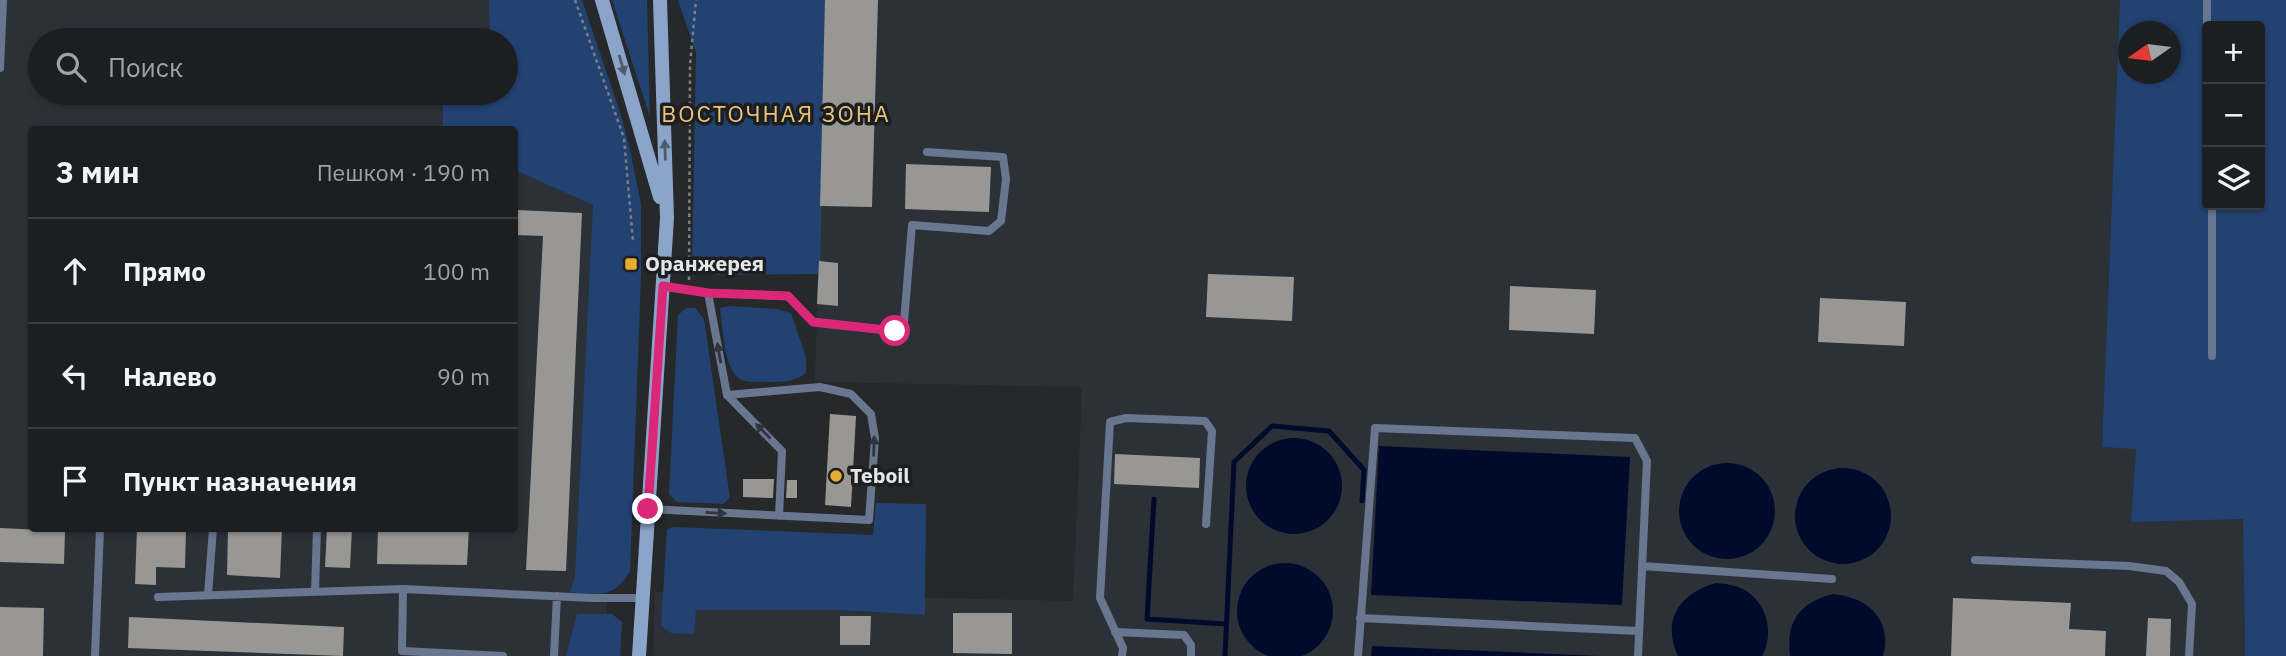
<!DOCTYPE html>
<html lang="ru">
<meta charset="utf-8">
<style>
:root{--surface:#1c1e20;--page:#252729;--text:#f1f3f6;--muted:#a0a2a5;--line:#3a3c3e}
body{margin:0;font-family:"IBM Plex Sans",sans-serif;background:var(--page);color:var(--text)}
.controls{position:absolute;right:21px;top:21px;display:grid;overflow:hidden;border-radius:7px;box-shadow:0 2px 5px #0004}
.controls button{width:63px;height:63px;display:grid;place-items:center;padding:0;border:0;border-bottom:2px solid var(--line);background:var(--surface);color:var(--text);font:35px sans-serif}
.compass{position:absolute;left:2118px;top:21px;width:63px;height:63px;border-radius:50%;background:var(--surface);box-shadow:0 2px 5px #0004;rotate:256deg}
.stop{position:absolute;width:21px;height:21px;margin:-16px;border:5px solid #db2777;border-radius:50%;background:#fff}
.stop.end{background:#db2777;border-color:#fff;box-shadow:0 2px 7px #0008}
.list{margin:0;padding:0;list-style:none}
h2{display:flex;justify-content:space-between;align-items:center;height:91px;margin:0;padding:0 28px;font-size:30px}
h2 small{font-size:23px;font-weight:400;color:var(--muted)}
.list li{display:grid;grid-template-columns:46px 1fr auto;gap:21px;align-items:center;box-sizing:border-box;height:105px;padding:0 28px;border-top:2px solid var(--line)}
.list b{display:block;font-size:26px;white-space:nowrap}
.list em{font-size:23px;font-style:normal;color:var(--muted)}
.icon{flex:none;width:38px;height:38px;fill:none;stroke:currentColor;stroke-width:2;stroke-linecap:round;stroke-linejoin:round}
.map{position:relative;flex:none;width:2286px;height:656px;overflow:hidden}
.search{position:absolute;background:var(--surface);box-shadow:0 2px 5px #0004;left:28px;top:28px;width:490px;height:77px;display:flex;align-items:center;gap:18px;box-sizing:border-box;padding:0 24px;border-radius:38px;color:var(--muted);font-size:26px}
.panel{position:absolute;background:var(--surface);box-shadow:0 2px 5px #0004;left:28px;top:126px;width:490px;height:406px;border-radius:7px}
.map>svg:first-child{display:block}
</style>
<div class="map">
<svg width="2286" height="656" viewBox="0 0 2286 656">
<rect width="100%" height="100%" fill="#26282a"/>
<path fill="#2c3138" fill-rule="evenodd" d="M 0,0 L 551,0 L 616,311 L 605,656 L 0,656 ZM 40,40 L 506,40 L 506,93 L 40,93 ZM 32,130 L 514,130 L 514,528 L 32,528 Z
M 825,0 L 2120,0 L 2102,447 L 2136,448 L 2132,522 L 2243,518 L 2245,656 L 653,656 L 655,592 L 1073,601 L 1082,387 L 815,382 Z"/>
<path fill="#224272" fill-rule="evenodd" d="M 489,0 L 582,0 L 621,115 L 630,150 L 641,204 L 641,277 L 630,571 C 616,598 597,595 570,592 L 575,577 L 593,205 L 515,170 L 514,130 L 443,129 L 443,93 L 506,93 L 506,40 L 490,40 Z
M 612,0 L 647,0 L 650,117 Z
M 678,0 L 826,0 L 820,274 L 715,275 L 692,265 L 696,53 Z
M 2120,0 L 2286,0 L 2286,656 L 2245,656 L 2243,519 L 2131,522 L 2136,449 L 2102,447 ZM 2207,26 L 2260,26 L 2260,205 L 2207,205 ZM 2128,32 L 2170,32 L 2170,74 L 2128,74 Z
M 730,306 L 777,309 L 791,313 L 806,357 L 806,373 C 794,382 783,382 769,382 C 761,381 749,383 742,380 C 723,371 723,327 720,308 Z
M 686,308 L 695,308 L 704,319 L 730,498 L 723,504 L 677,502 L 669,494 L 678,315 Z
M 876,503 L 926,504 L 925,615 L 842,610 L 696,610 L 694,634 L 671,633 L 661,626 L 667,529 L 675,527 L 873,535 Z
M 577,614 L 612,614 L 622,622 L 620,656 L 566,656 Z"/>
<path fill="#000b2c" d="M1246 486a48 48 0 1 1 96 0a48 48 0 1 1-96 0Z
M 1379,446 L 1630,457 L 1622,605 L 1371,595 Z
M1679 511a48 48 0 1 1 96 0a48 48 0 1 1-96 0Z
M1795 516a48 48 0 1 1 96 0a48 48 0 1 1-96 0Z
M1237 611a48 48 0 1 1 96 0a48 48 0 1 1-96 0Z
M 1716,583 C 1727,584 1738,585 1748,592 C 1768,606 1774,635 1762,656 L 1678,656 C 1661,620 1680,593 1716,583 Z
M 1833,594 C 1867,597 1893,619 1883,656 L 1790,656 C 1786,621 1799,603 1833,594 Z
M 1372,646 L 1599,656 L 1371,656 Z"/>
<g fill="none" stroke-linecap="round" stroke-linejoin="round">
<path stroke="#000b2c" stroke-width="5" d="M 1154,499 L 1147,619 L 1226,624
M 1225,656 L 1234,462 L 1272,426 L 1329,431 L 1364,470 L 1362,501"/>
</g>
<path fill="#989794" d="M 825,0 L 878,0 L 872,207 L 820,206 Z
M 906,164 L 991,167 L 989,212 L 905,209 Z
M 517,210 L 582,213 L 566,571 L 526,570 L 543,236 L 516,235 Z
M 819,261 L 838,263 L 838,306 L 817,304 Z
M 1208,274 L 1294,277 L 1292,321 L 1206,317 Z
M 1510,286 L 1596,290 L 1594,334 L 1509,330 Z
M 1820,298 L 1906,302 L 1904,346 L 1818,342 Z
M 830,414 L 856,416 L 851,507 L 825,505 Z
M 1115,454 L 1200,458 L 1199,488 L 1114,484 Z
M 743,479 L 774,479 L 773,498 L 743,497 Z
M 787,480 L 797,480 L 797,498 L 786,498 Z
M 0,528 L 65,531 L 64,564 L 0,562 Z
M 137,528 L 186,528 L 185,568 L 156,567 L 156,585 L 135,584 Z
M 228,528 L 282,528 L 280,578 L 227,575 Z
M 327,528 L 352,528 L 350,568 L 325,567 Z
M 378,528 L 469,528 L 467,565 L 377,564 Z
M 1953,598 L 2071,603 L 2069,629 L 2106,631 L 2105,656 L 1951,656 Z
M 0,607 L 44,608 L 43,656 L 0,656 Z
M 953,613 L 1012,613 L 1012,654 L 953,653 Z
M 840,616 L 871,616 L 870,645 L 840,645 Z
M 129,617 L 344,627 L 343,656 L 128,648 Z
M 2148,618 L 2171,619 L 2170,656 L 2146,656 Z"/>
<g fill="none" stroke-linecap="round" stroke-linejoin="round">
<path stroke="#7c7e80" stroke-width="2.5" stroke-dasharray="3.5 3.5" stroke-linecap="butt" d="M 575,0 L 624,138 L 633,241
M 689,280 L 690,65 L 696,0"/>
<path stroke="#68778f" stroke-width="8" d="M 2207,0 L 2207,26
M 0,68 L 3,0
M 663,286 L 708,293 L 788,296 L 813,322 L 895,331 L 904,322 L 912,225 L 989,231 L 1001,221 L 1006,179 L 1003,157 L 927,152
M 2212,356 L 2212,205
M 727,395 L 782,451 L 779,516
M 648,509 L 869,520 L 875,438 L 871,414 L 851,394 L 820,387 L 727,395 L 708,293
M 1975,560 L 2129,566 L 2166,571 L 2179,582 L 2192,604 L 2189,656
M 1642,566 L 1832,579
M 403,589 L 402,651 L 503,656
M 315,592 L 317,528
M 208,595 L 213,528
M 158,597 L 403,589 L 592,598 L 643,598
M 1360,618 L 1638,631
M 1115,632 L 1184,635 L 1191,645 L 1191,656
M 95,656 L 100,528
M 554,656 L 557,596
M 1122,656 L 1123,648 L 1100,598 L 1110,422 L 1126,418 L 1205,421 L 1212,431 L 1206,524
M 1358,656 L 1375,428 L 1635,438 L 1647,461 L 1638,656"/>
<path stroke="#8ba5ca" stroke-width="14" d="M 602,0 L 660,197
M 639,656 L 667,218 L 660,0"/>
</g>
<defs><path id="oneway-solid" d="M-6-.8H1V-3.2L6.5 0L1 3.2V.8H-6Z" transform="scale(1.75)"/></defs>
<g fill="#4e5b6c">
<use href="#oneway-solid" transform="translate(622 65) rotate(74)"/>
<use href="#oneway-solid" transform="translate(665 150) rotate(-92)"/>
</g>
<g fill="#30343c">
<use href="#oneway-solid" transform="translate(719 353) rotate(-100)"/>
<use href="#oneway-solid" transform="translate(763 431) rotate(-135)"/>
<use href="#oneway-solid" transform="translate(874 446) rotate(-88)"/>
<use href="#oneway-solid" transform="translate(716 513) rotate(3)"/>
</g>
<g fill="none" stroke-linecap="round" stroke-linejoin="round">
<path stroke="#db2777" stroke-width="9" d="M 648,509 L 663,286 L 708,293 L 788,296 L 813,322 L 895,331"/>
</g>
<g fill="#e5ad35" stroke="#1d1e20" stroke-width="2.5">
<rect x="624" y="257" width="14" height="14" rx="3.5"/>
<circle cx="836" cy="476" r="7"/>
</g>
<g text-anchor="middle" stroke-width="7" stroke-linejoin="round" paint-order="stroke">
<g font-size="21" font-weight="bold" fill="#e5e6e8" stroke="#1d1e20" text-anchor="start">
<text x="645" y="271">Оранжерея</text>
<text x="850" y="483">Teboil</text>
</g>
<g font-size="23" letter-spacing="2" fill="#e9c37b" stroke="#1d1e20">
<text x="776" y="122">ВОСТОЧНАЯ ЗОНА</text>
</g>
</g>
</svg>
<div class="controls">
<button>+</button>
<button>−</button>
<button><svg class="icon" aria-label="layers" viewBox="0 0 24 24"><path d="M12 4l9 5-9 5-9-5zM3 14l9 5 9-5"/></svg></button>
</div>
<svg class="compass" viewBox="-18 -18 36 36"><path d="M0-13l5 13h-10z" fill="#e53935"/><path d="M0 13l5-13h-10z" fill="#a0a2a5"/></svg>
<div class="stop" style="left:895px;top:331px"></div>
<div class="stop end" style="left:648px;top:509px"></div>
<div class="search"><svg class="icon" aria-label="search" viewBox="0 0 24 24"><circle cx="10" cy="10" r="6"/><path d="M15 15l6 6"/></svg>Поиск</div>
<section class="panel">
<h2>3 мин<small>Пешком · 190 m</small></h2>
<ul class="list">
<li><svg class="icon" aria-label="ahead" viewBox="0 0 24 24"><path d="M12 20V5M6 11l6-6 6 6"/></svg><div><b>Прямо</b></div><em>100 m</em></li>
<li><svg class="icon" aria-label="left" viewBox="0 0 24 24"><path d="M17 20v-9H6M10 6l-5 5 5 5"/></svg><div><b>Налево</b></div><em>90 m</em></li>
<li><svg class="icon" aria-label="arrive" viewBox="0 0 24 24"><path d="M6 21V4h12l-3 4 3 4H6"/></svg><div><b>Пункт назначения</b></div></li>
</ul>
</section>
</div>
